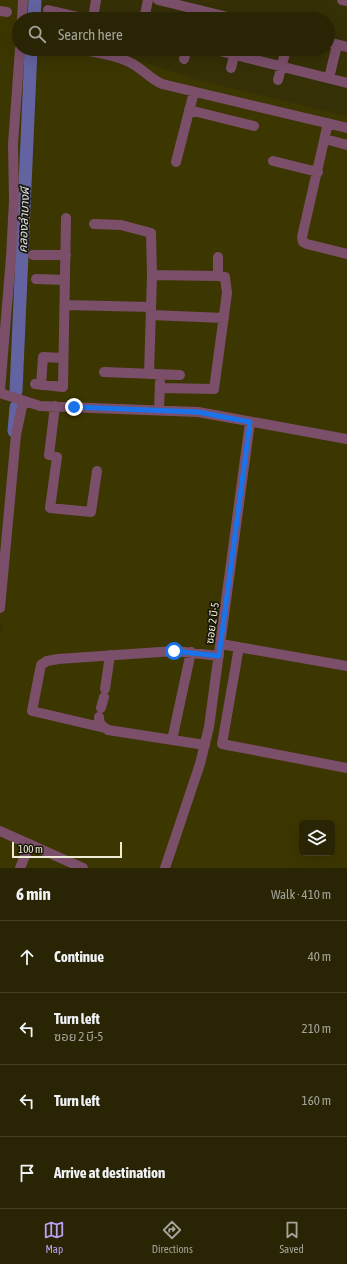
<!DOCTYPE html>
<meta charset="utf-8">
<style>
:root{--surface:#282404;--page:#343013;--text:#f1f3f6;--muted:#a5a49a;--line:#444126;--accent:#bca0f2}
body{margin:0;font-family:"Asap Condensed","Noto Sans Thai",sans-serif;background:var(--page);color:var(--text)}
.controls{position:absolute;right:12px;bottom:12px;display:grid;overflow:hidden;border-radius:6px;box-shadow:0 4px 16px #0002}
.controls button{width:36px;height:36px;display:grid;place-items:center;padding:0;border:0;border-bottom:1px solid var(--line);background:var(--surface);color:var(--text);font:20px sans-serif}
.scale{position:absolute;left:12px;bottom:10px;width:110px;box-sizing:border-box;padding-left:4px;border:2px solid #eeecd6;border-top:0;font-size:11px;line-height:14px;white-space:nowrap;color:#eeecd6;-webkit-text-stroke:3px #191707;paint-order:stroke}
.stop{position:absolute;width:12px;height:12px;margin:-9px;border:3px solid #1a73e8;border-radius:50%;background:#fff}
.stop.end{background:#1a73e8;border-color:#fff;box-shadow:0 1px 4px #0008}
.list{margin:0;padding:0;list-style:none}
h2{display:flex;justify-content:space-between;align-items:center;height:52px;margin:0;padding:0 16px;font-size:17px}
h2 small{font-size:13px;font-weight:400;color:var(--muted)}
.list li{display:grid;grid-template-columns:26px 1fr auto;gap:12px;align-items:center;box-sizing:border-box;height:72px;padding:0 16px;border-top:1px solid var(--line)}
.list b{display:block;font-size:15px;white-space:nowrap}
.list p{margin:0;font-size:13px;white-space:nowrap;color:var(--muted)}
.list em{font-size:13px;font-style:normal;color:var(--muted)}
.icon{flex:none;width:22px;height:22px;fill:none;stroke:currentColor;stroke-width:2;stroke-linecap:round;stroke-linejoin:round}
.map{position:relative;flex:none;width:347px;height:868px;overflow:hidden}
.search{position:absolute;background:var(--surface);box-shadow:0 4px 16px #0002;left:12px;right:12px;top:12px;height:44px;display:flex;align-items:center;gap:10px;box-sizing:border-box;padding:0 14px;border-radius:22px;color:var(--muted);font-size:15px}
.sheet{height:340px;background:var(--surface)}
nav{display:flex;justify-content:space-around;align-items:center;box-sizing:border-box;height:56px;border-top:1px solid var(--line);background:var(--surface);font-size:11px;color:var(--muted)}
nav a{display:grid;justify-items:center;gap:2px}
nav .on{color:var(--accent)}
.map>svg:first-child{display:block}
</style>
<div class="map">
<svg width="347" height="868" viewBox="0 0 347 868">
<rect width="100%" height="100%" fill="#353006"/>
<path fill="#3c3601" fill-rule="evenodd" d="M 0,0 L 42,0 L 42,19 L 19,19 L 19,49 L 93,49 L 145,62 L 194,79 L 347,116 L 347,868 L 0,868 L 0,635 L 3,626 L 0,625 ZM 302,823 L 332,823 L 332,853 L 302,853 Z"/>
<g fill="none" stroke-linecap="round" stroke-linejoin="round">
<path stroke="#6263a0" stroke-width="13" d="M 34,19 L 35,0
M 16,391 L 31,49
M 14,431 L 16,407"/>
<path stroke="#7b4f6a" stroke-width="10" d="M 158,0 L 236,19
M 342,0 L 347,1
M 48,10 L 87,19
M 0,11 L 7,12
M 22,19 L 23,0
M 93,19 L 96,0
M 144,19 L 148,0
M 328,42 L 347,47
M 80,49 C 96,53 117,55 131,63 C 143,69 150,79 162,84 L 347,128
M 212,49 L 347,83
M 184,59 L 187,49
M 231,68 L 236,49
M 329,78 L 337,45
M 278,80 L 286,49
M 189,110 L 254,126
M 328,123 L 302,237 L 303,242 L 307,244 L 347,254
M 325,139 L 347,145
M 273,161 L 318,172
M 176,162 L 194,92
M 94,224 L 121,225 L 151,233 L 152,275 L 149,374
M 33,255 L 66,255
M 152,275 L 218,276
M 36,279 L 65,280
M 65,305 L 151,307
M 151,315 L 224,318
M 104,372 L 180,375
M 35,384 L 63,387 L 66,218
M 41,385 L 43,357 L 63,358
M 160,388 L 214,389 L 227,293 L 225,277 L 218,276 L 218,257
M 0,390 L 11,257 L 14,201 L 13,144 L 20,49
M 0,393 L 40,406 L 198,412 L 347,439
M 55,406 L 49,455 L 57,457 L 50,508 L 91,512 L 97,471
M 159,410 L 160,382
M 0,608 L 16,435 L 23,402
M 221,644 L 347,666
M 239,647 L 222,744 L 347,768
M 105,689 L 110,655
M 101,708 L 104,697
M 99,717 C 99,724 102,726 108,730 L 205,745
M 105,728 L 32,711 L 41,665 L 47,661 L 58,659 L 175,651 L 219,656
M 172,740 L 191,652
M 0,831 L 83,868
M 20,868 L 30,844
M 165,868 L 200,764 L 209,727 L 250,422"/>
</g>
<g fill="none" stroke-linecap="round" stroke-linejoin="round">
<path stroke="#1a73e8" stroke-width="5" d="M 74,407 L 198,412 L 250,422 L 219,656 L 174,651"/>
</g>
<g text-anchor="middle" stroke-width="3.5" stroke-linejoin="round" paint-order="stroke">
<g font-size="11" fill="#eeecd6" stroke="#191707">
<text transform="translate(212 623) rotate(-82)" y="4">ซอย 2 บี-5</text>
</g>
<g font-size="12" font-style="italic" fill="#e0e2f4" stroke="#191707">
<text transform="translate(24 220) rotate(-88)" y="4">คลองลำบางผี</text>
</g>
</g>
</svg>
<div class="controls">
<button><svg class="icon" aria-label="layers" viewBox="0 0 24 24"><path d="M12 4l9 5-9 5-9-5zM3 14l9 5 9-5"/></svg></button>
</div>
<div class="scale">100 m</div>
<div class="stop" style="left:174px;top:651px"></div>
<div class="stop end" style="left:74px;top:407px"></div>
<div class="search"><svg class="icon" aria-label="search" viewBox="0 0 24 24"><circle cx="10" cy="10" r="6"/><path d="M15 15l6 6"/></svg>Search here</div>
</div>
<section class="sheet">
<h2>6 min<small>Walk · 410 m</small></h2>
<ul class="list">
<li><svg class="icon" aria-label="ahead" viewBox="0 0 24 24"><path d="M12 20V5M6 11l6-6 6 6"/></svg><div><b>Continue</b></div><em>40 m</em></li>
<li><svg class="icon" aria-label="left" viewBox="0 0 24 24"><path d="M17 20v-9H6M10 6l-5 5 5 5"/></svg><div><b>Turn left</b><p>ซอย 2 บี-5</p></div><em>210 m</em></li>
<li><svg class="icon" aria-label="left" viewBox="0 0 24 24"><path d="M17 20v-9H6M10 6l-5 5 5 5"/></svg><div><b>Turn left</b></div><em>160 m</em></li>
<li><svg class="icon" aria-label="arrive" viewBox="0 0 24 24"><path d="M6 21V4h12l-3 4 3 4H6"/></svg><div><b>Arrive at destination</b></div></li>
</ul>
</section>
<nav>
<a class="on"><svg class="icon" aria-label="map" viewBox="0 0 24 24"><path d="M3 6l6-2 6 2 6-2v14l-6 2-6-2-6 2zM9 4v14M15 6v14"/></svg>Map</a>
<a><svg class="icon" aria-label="directions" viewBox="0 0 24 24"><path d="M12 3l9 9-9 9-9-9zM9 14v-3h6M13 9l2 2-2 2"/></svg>Directions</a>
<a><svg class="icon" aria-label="saved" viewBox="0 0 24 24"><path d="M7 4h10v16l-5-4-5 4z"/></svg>Saved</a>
</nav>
